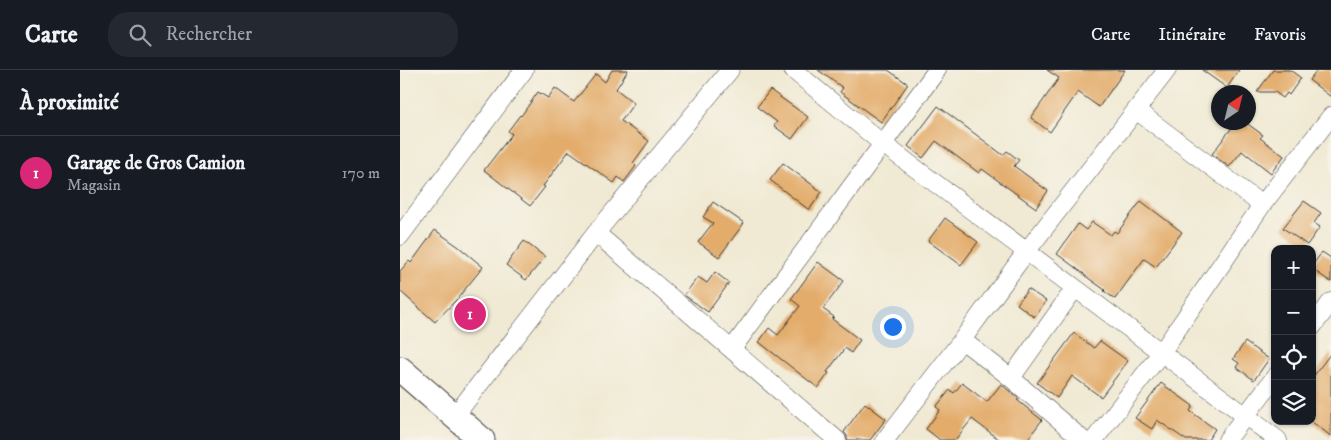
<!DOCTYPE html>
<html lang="fr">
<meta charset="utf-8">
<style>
:root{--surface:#171b24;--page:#242831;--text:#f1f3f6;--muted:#9ea1a6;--line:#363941;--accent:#db2777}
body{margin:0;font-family:"IM FELL DW Pica",serif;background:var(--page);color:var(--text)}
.controls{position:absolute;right:15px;bottom:15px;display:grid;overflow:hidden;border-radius:10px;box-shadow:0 1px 4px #0004}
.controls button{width:45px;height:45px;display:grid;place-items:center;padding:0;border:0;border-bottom:1px solid var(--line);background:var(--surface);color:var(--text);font:25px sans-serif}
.compass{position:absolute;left:811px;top:15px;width:45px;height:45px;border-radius:50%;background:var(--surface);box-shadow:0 1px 4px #0004;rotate:35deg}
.you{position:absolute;left:492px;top:256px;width:18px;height:18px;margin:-12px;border:4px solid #fff;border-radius:50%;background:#1a73e8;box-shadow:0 0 0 8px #1a73e833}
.badge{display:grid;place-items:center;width:32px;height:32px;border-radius:50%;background:var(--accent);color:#fff;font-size:16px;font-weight:700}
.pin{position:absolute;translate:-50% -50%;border:2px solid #fff;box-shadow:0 1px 5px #0006}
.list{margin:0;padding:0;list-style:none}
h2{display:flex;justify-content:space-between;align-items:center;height:65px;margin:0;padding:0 20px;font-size:21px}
h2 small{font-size:16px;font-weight:400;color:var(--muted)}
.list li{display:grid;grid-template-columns:32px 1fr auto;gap:15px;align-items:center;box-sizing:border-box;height:75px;padding:0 20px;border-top:1px solid var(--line)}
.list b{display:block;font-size:19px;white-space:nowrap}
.list p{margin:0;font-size:16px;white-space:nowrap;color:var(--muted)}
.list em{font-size:16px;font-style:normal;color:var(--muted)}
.icon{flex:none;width:28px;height:28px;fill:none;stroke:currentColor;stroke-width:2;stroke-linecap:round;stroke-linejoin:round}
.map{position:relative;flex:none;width:931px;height:370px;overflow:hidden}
header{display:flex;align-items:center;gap:30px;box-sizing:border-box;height:70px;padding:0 25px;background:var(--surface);border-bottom:1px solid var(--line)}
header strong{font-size:24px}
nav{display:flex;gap:28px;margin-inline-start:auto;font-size:18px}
.search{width:350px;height:45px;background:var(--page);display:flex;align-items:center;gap:12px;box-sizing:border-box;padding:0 18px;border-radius:20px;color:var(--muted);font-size:19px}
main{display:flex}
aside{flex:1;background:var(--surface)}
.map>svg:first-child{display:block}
</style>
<header>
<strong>Carte</strong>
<div class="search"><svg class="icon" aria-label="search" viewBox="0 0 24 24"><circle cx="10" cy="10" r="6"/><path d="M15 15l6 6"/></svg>Rechercher</div>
<nav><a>Carte</a><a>Itinéraire</a><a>Favoris</a></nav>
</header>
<main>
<aside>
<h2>À proximité<small></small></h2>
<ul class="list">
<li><span class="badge">1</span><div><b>Garage de Gros Camion</b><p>Magasin</p></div><em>170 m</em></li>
</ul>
</aside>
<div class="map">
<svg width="931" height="370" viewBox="0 0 931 370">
<rect width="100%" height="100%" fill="#f7f3e8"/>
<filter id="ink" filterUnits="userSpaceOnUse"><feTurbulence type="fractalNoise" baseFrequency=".02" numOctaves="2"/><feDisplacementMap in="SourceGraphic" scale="10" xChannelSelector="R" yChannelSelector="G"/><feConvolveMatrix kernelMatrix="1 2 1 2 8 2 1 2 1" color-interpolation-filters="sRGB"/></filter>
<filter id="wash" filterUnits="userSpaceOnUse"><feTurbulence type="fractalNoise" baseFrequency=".0096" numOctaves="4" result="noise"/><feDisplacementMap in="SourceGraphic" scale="20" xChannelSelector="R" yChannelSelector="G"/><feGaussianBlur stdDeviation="1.12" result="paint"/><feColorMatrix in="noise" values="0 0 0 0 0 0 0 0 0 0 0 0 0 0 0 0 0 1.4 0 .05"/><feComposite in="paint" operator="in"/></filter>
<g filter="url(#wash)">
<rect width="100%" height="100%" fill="#f0ead4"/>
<g id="blocks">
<path fill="#e3ac6a" d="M 212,0 L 228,0 L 216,19 L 234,33 L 221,51 L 249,71 L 233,93 L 236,96 L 224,112 L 218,107 L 214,113 L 169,81 L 143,116 L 145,117 L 130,136 L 84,100 L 112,64 L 108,61 L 120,45 L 121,46 L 138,22 L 148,28 L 155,18 L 174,32 L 196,4 L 205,12 Z
M 418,0 L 488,0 L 508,14 L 481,52 L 440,22 L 443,18 Z
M 647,0 L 725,0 L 699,37 L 678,22 L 650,62 L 631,48 L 659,8 Z
M 802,0 L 839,0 L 827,18 Z
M 873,0 L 890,0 L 901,8 L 889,25 L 887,23 L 883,28 L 875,22 L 857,22 Z
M 917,0 L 931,0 L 931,27 L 909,10 Z
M 370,20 L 408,47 L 392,69 L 374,56 L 377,52 L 357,37 Z
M 538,36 L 603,85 L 607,81 L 619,90 L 614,96 L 648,121 L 636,138 L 582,99 L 579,103 L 536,71 L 523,88 L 508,76 Z
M 836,52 L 845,52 L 863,65 L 860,68 L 884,86 L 871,103 L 848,85 L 848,86 L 842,81 L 829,97 L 812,84 Z
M 383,93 L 422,122 L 409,140 L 370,110 Z
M 741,131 L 782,162 L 756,197 L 744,189 L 715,229 L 704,221 L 705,220 L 684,205 L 684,204 L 657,184 L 678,154 L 686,160 L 692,152 L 711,165 L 714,161 L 717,163 Z
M 904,131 L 921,143 L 914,153 L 920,157 L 907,175 L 883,158 Z
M 313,132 L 344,153 L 319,187 L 298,172 L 313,153 L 303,147 Z
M 545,148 L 578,172 L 561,195 L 528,171 Z
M 35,160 L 59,177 L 83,197 L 57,229 L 35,252 L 0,221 L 0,201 L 9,191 L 11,193 Z
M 124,171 L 145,187 L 126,210 L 106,195 Z
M 922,182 L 931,188 L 931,212 L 912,199 L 912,196 Z
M 418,192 L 444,211 L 423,239 L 434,247 L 432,249 L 460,270 L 451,283 L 445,278 L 427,302 L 429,303 L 418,318 L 359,272 L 369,258 L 378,265 L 400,236 L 391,229 Z
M 315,202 L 329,213 L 308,242 L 284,225 L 298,207 L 307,213 Z
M 628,219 L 646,231 L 634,247 L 617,234 Z
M 674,263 L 694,278 L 700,271 L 728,291 L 701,327 L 672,306 L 657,328 L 637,313 Z
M 845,272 L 869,289 L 854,310 L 836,297 L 839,293 L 833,289 Z
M 931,283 L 931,366 L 912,352 L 912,308 Z
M 562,313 L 587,332 L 601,314 L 619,329 L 617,330 L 642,350 L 627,370 L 600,370 L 572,349 L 555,370 L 540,370 L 526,359 L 540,340 L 536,337 L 550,320 L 554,323 Z
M 761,313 L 793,336 L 790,341 L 815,359 L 808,370 L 786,370 L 757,350 L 752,359 L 735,348 Z
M 465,333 L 486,349 L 470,370 L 447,370 L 447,366 L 444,362 Z"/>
</g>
</g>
<g filter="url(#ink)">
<use href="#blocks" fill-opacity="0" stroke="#3c3b38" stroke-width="1"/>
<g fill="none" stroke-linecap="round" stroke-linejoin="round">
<g stroke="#3c3b38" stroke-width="19">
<path id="street" d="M 393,0 L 483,74 L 878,370
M 736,40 L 862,135
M 196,163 L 437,370
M 0,166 L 124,0
M 912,257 L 931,232
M 562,270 L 611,308 L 683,370
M 332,279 L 537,0
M 611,308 L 675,218
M 54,347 L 196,163 L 330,0
M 485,370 L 562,270 L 626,182 L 767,0
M 694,370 L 761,283 L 862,135 L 931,46
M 827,370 L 875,307"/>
</g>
<g stroke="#3c3b38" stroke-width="27">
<path id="secondary" d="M 0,299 L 82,370"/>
</g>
<use href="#street" stroke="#fff" stroke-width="18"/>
<use href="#secondary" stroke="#fff" stroke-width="25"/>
</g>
</g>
</svg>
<div class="controls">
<button>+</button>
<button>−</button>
<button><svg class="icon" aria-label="locate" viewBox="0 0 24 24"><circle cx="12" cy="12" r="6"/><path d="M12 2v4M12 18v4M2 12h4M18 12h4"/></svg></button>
<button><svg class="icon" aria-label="layers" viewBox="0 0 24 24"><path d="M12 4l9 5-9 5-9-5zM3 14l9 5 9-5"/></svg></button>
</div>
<svg class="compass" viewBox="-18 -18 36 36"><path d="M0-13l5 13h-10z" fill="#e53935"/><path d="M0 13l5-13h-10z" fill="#9ea1a6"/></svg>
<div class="you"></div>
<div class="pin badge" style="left:70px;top:244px">1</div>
</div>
</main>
